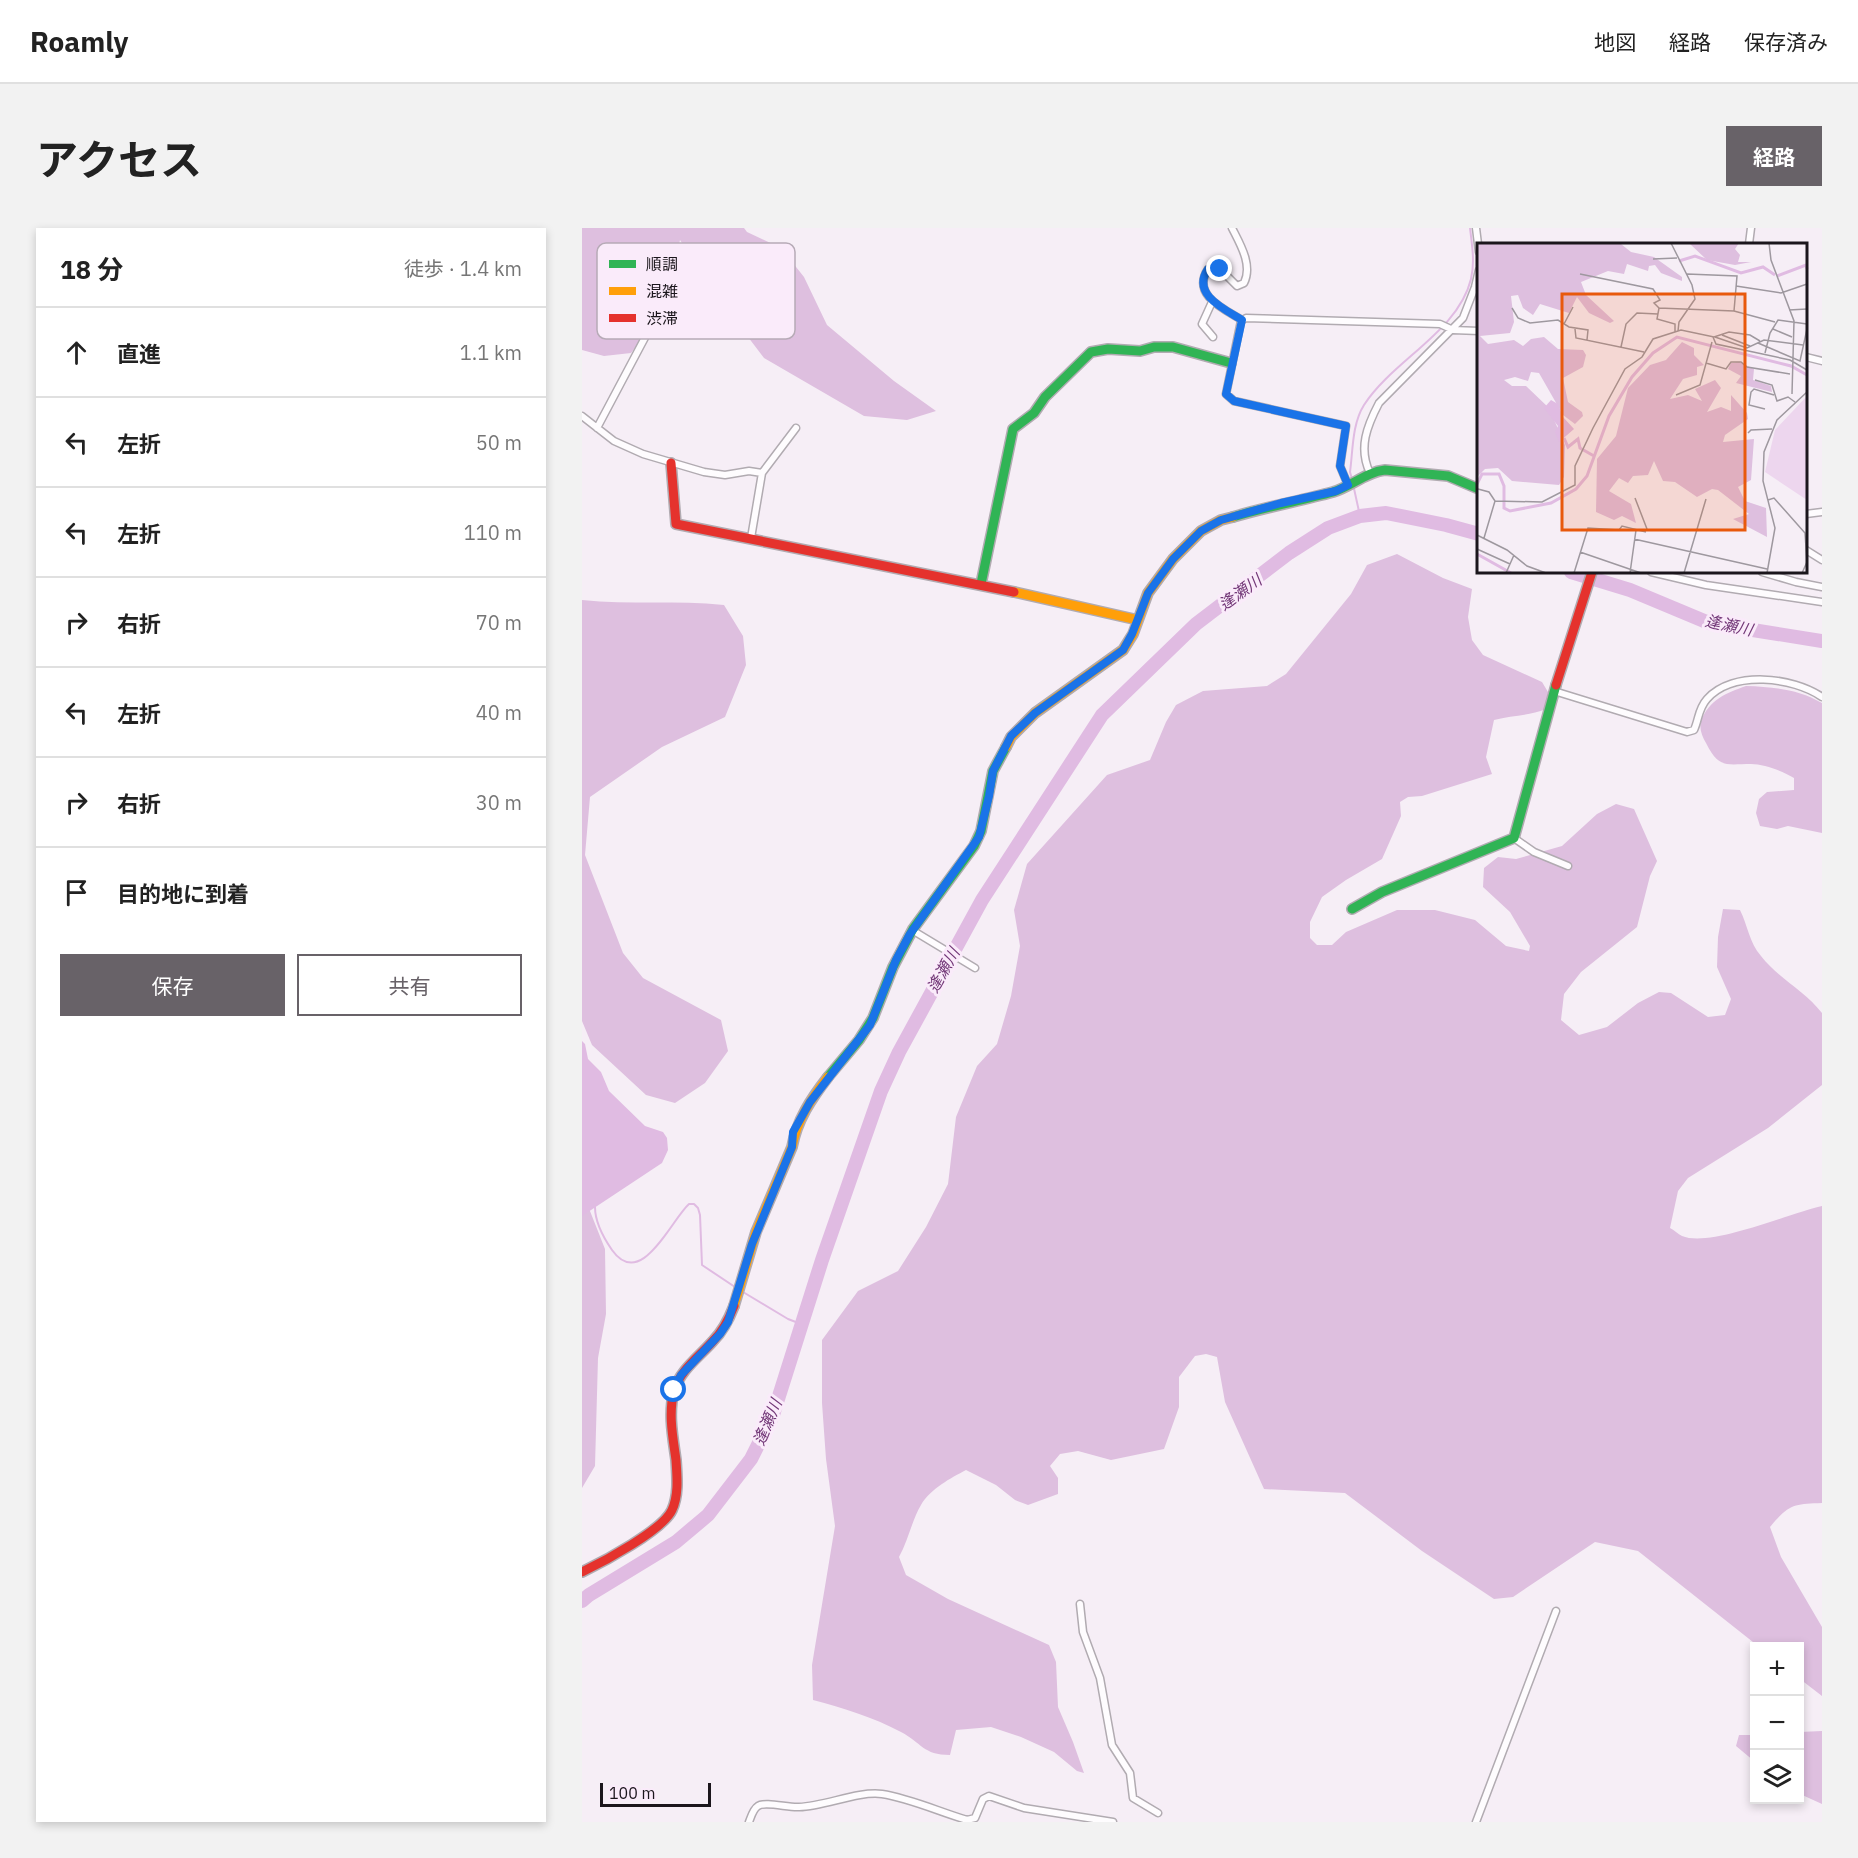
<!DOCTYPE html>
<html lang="ja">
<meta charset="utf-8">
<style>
:root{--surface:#fff;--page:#f2f2f2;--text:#222;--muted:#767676;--line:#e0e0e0;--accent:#686268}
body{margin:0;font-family:"IBM Plex Sans","Noto Sans JP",sans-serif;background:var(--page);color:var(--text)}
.controls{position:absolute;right:18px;bottom:18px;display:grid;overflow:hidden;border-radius:0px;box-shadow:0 3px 9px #0003}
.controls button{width:54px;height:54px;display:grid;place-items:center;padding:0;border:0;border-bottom:2px solid var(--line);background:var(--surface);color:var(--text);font:30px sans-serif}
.scale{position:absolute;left:18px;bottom:15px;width:111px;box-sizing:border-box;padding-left:6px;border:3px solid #1b161c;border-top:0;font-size:16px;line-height:21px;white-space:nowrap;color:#1b161c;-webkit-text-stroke:4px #faebfa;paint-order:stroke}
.stop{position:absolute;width:18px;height:18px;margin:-14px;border:4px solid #1a73e8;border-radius:50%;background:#fff}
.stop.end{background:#1a73e8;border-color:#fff;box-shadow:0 2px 6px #0008}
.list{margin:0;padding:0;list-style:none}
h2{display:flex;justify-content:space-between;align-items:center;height:78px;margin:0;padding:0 24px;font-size:26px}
h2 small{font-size:20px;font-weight:400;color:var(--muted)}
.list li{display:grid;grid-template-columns:39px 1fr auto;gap:18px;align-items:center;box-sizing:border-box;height:90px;padding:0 24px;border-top:2px solid var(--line)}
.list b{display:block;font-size:22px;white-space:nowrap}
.list em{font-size:20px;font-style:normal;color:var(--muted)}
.actions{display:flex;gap:12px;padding:18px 24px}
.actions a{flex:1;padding:14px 0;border:2px solid var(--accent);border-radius:0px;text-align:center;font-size:21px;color:var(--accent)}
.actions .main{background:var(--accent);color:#fff}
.icon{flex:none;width:33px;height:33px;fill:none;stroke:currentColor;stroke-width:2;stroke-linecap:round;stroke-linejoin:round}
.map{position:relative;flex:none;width:1240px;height:1594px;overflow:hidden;border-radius:0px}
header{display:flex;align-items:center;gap:36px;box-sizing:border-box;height:84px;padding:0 30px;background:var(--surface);border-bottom:2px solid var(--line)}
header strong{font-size:28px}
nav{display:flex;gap:33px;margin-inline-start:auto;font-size:21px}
.intro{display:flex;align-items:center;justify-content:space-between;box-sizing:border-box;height:144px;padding:0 36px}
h1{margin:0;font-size:42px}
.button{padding:15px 27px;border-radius:0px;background:var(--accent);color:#fff;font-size:21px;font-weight:700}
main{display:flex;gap:36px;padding:0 36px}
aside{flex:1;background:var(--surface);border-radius:0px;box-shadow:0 3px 9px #0003}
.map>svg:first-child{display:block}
</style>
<header>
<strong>Roamly</strong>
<nav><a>地図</a><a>経路</a><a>保存済み</a></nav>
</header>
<div class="intro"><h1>アクセス</h1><a class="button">経路</a></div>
<main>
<aside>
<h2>18 分<small>徒歩 · 1.4 km</small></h2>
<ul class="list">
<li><svg class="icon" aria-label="ahead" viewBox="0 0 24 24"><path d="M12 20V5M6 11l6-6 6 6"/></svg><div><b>直進</b></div><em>1.1 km</em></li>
<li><svg class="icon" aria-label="left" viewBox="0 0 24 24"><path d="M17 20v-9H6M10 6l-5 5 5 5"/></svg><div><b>左折</b></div><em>50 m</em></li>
<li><svg class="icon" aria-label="left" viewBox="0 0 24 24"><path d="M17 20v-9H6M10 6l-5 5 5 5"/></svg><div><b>左折</b></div><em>110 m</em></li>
<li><svg class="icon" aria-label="right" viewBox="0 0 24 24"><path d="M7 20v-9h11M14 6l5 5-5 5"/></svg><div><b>右折</b></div><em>70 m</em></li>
<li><svg class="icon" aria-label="left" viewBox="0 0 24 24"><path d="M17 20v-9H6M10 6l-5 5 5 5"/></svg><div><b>左折</b></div><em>40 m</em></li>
<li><svg class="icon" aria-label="right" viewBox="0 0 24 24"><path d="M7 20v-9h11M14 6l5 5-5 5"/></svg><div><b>右折</b></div><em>30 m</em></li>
<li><svg class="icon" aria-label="arrive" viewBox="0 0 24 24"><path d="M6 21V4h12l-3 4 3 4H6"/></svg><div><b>目的地に到着</b></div></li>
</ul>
<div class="actions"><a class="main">保存</a><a>共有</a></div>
</aside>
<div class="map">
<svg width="1240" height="1594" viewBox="0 0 1240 1594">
<rect width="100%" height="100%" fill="#f6eef6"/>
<path fill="#debfdf" d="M 0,0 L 162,0 L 165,4 L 199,20 L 222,49 L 245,97 L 312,153 L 354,183 L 325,192 L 282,188 L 182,130 L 128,59 L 98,12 L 82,82 L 49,125 L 22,128 L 0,122 Z
M 815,326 L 861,350 L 890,361 L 886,389 L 890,412 L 901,427 L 960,454 L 966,464 L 964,481 C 947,488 930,487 912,492 L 904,529 L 910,546 L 840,568 L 826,569 L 818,574 L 819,588 L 800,631 L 764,652 L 740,669 L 728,694 L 728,710 L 735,717 L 750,717 L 764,704 L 815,682 L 853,682 L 893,692 L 924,718 L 947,723 L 948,718 L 928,684 L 901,659 L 902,640 L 916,629 L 934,631 L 980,618 L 1015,586 L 1034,576 L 1052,581 L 1075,633 L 1068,648 L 1055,699 L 999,744 L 982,766 L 979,792 L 997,807 L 1025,799 L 1056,775 L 1077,764 L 1089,765 L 1126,789 L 1143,787 L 1149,771 L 1135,739 L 1136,709 L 1141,681 L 1158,682 C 1166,698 1167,714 1179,728 C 1196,750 1223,763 1240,785 L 1240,857 L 1186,900 L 1106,950 L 1096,963 L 1088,1000 C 1092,1002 1096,1006 1100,1008 C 1128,1020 1208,985 1240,978 L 1240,1275 C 1212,1276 1207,1276 1188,1299 L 1199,1329 L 1240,1399 L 1240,1468 L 1218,1451 L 1218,1418 L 1176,1418 L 1056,1323 L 1013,1314 L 931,1369 L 912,1371 L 840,1323 L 763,1265 L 682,1261 L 643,1174 L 635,1129 L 624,1126 L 613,1128 L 597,1149 L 597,1179 L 582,1221 L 529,1232 L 496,1223 L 478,1226 L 468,1238 L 476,1250 L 476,1266 L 446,1277 L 433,1272 L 414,1257 L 384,1242 C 369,1250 348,1261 339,1277 C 330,1292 326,1313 317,1329 L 324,1347 L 366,1371 L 467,1417 L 474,1434 L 476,1479 L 491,1514 L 502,1545 L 495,1543 L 472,1524 L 439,1509 L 409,1499 L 374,1502 L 368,1527 C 341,1527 340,1515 319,1504 C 291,1489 261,1480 231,1472 L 230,1437 L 253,1298 L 244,1231 L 240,1175 L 240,1112 L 276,1063 L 316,1043 L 344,999 L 366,956 L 374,889 L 395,838 L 415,816 L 429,768 L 438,718 L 432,682 L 445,636 L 525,547 L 568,532 L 584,494 L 594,477 L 621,463 L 685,458 L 704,446 L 769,366 L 785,337 Z
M 0,372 C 47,377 95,372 142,377 L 161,408 L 164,437 L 143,489 L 80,519 L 8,569 L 3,627 L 41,725 L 61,750 L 139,792 L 146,823 L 123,855 L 93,875 L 64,867 L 10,817 L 0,793 Z
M 1164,458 C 1192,459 1216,461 1240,475 L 1240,605 L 1206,598 L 1195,601 L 1178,598 L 1174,585 L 1177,571 L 1185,564 L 1212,562 L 1212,550 C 1200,543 1182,536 1169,536 C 1144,536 1137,541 1124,515 C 1120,508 1117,501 1119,493 C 1127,472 1144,465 1164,458 Z
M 0,968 L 6,978 L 23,1021 L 24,1086 L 16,1130 L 13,1238 L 0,1260 Z
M 1240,1503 L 1240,1576 L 1218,1566 L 1218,1504 Z
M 1157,1507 L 1172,1507 L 1172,1533 L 1154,1518 Z"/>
<path fill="#e0bbe2" d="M 0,813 L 3,816 L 6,831 L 19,844 L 27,863 L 63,898 L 81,904 L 85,910 L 86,922 L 80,935 L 0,988 Z"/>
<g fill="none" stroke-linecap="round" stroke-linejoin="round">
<path stroke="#e0bbe2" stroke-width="2" d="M 770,251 L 768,244 C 771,222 770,196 782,177 C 811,132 876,104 889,51 C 893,34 890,17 888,0
M 771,256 L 778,288
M 13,979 C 13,994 21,1009 30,1022 C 59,1063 89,992 107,976 L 112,976 L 116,980 L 118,987 L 120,1037 L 156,1061
M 161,1064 L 206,1091 L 219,1096"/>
<path stroke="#e0bbe2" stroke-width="14" d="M 989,344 L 1048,362 L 1127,395 L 1240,413
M 0,1373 L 7,1367 L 94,1314 L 126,1287 L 169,1231 L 191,1187 L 240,1032 L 299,863 L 317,824 L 400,672 L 520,487 L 614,396 L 707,325 L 746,300 L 778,288 L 804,285 L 864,297 L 897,306"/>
<g stroke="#b1abb1" stroke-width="9">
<path id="street" d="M 650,0 C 658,16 671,37 662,55 L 655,58 L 638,41 L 626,41 C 609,67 642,81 660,92
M 894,0 L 897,24
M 1167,16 L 1169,0
M 630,74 L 620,96 L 631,109
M 1224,129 L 1240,133
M 0,188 L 32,213 L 61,226 L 122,244 L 143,247 L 167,243 L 180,245 L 169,310
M 15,200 L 76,85
M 180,245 L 214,200
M 788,245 C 776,220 785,198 797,175 L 881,90 L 893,59 L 897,42
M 766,257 L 758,238 L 764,198 L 652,173 L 644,166 L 659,93 L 664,90 L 858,96 L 871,102 L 897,103
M 1224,286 L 1240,284
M 1224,322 L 1240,332
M 1069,344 L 1124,357 L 1240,374
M 1180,344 L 1214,354 L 1240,359
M 972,463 L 1105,504 L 1112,502 C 1117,491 1116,481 1125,471 C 1151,442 1211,449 1240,469
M 932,610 L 952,624 L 986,638
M 330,702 L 393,740
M 498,1376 L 501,1404 L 518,1450 L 530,1517 L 548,1545 L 551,1570 L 576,1585
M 167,1594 C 169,1589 171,1581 176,1578 C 183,1573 207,1580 217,1579 C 244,1578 275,1563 300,1566 C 327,1570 358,1584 385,1592 L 393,1590 L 401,1571 L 407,1568 L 442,1580 L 531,1594
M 894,1594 L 974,1383"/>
</g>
<g stroke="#b1abb1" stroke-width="12">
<path id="fast" d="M 651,289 C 684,279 718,273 751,264 C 770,258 784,244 803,242 L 866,248 L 897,261
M 399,356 L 431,201 L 452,185 L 463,169 L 509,124 L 526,121 L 558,123 L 572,119 L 591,119 L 649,135
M 770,681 L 800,664 L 932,610 L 974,457
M 246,849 L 277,812 L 291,790 L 311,739 L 331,701 L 392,618 L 399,603 L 411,543 L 424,519"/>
</g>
<g stroke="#b1abb1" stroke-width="12">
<path id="slow" d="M 432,364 L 556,392
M 424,519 L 429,509 L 453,485 L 541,422 L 551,406 L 566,365 L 591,331 L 619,303 L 639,292 L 651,289
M 152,1078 L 174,1004 L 210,919 C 215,892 229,871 246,849"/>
</g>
<g stroke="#b1abb1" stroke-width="12">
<path id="jam" d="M 89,235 L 94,296 L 432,364
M 974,457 L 1010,344
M 0,1344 C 21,1334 81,1302 90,1282 C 97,1267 95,1248 94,1232 C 91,1210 86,1186 92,1163 C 98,1142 117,1129 131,1113 C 141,1103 147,1091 152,1078"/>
</g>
<use href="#street" stroke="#fefcfe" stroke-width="6"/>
<use href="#fast" stroke="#30b455" stroke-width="9"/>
<use href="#slow" stroke="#ff9f0a" stroke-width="9"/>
<use href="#jam" stroke="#e5322d" stroke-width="9"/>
</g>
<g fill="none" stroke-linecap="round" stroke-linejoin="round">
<path stroke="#1a73e8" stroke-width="8" d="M 92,1162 L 99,1147 L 138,1106 L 146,1094 L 170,1016 L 210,919 L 211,904 L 228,874 L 288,797 L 314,732 L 328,706 L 397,609 L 407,568 L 411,543 L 429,508 L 453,485 L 541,422 L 550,406 L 566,365 L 591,331 L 619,303 L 639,292 L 699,275 L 754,263 L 766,257 L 758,238 L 764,198 L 652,173 L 644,166 L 660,92 C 642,81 609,66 626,41 L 638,41"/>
</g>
<g text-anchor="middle" stroke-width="6" stroke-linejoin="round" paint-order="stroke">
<g font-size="16" font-style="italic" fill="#733878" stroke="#faebfa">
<text transform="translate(658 364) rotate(-36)" y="6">逢瀬川</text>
<text transform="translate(1147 397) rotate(12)" y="6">逢瀬川</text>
<text transform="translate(361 742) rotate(-61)" y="6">逢瀬川</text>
<text transform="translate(185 1194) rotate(-67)" y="6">逢瀬川</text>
</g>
</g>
<g transform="translate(895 15)">
<rect width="330" height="330" fill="#f6eef6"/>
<path d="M 330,153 L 330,257 L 288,229 L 298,187 Z" fill="#edd6ee"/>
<path d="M 0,0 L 144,1 L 154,9 L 177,14 L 205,34 L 205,38 L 184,30 L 178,22 L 172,23 L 171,28 L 150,21 L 147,31 L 131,28 L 104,39 L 109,52 L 137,78 L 133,80 L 112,70 L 100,54 L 92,70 L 63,61 L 56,72 L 46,65 L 41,52 L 34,53 L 37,79 L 33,90 L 3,93 L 11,101 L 37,97 L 46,103 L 54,96 L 67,94 L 81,106 L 106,107 L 109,112 L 106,124 L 86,135 L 91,159 L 105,169 L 106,173 L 98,181 L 86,172 L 62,130 L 54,129 L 51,138 L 38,134 L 27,137 L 35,143 L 49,143 L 72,165 L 88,202 L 87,234 L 82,242 L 35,238 L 21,225 L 8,226 L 0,234 ZM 262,0 L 258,6 L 263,12 L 261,19 L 274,19 L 258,22 L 230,17 L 212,0 ZM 205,99 L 217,105 L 217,112 L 227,122 L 220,124 L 220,132 L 206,136 L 193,156 L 211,152 L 225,158 L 218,146 L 238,137 L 244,145 L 230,169 L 244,164 L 254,168 L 254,152 L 270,170 L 271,176 L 248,192 L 246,199 L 277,196 L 274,237 L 261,244 L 268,258 L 289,265 L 290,294 L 256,276 L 272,271 L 241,247 L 235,246 L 220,254 L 198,239 L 186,238 L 177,218 L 171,232 L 156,233 L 151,240 L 142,235 L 132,248 L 154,261 L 159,280 L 145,273 L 137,277 L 119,269 L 120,216 L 139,193 L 151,145 L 173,122 L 189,117 ZM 262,119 L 277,126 L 276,137 L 294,143 L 295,149 L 259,140 L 264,133 L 251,126 L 254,120 Z" fill="#debfdf"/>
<path d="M 74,157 L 81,161 L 86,174 L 97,186 L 82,199 L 78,189 L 81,183 L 67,165 Z" fill="#e0bbe2"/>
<path fill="none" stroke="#e0bbe2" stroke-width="3" d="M 202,18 L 218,13 L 264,30 L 286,24 L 298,32M 300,33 L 329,22 L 330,26M 87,195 L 91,204 L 101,196 L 103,205 L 117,213M 0,241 L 5,231 L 22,231 L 27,243 L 27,265 L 33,268 L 74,260 L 99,246 L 110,233 L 132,173 L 155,134 L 176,110 L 200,94 L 314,123 L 330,132M 0,311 L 34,330"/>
<path fill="none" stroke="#9e989f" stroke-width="1.5" d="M 194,0 L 215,42 L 218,56 L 202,79 L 201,88M 292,0 L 294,17 L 317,78 L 315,151M 176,16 L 200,15M 103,31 L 176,46 L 183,57 L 177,60 L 182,65M 210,31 L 260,33 L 257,68M 259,43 L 304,50 L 330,41M 35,65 L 41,75 L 53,80 L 81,77 L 92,84 L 111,87 L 110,97M 312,67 L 330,66M 87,81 L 96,64M 98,86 L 99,95 L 167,109M 296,86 L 315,94M 198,89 L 198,81 L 180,76 L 182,65 L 257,68 L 298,79M 245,92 L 273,103M 236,94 L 239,101 L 313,117 L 330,127M 238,94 L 270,105 L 287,97 L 326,102M 281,100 L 323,118 L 330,86M 144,104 L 149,81 L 160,70 L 181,71M 288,110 L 293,90 L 301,77 L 330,81M 229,120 L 249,126 L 254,119 L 264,119 L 270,124 L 313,131M 278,137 L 295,142 L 300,158 L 311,154 L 318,159M 199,152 L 223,142 L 235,99M 288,166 L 272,162 L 274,149 L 277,146 L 297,152M 271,190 L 274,187 L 295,186M 1,246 L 12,249 L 18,258M 158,255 L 170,286M 291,257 L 297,255 L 328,290 L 330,319 L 325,330M 0,292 L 30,307 L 50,323 L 69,330M 7,295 L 18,258 L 65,259 L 98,242 L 98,223 L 116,185 L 148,126 L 165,114 L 176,96 L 204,87 L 237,94 L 252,89 L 273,92 L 283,98M 157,296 L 290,326M 0,306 L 33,321M 103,309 L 164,330M 29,330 L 37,312M 97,330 L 111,285 L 142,287 L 145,283 L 169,289M 153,330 L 159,287M 207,330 L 229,256M 290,330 L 298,285 L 286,238 L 287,209 L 300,177 L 330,149"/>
<path fill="#e8590c" fill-opacity="0.15" stroke="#e8590c" stroke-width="3" d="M 85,51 L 268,51 L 268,287 L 85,287 Z"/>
<rect width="330" height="330" fill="none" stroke="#1b161c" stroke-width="3"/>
</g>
<rect x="15" y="15" width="198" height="96" rx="9" fill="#faebfa" stroke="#b7abb7" stroke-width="1.5"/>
<rect x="27" y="32" width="27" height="8" fill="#30b455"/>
<rect x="27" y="59" width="27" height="8" fill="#ff9f0a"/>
<rect x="27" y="86" width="27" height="8" fill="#e5322d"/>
<g font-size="16" fill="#1b161c">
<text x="64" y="42">順調</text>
<text x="64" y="69">混雑</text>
<text x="64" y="96">渋滞</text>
</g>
</svg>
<div class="controls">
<button>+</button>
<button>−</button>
<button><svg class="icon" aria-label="layers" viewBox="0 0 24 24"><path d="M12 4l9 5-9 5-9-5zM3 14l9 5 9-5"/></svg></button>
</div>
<div class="scale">100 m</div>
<div class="stop" style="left:92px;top:1162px"></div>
<div class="stop end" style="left:638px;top:41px"></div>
</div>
</main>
